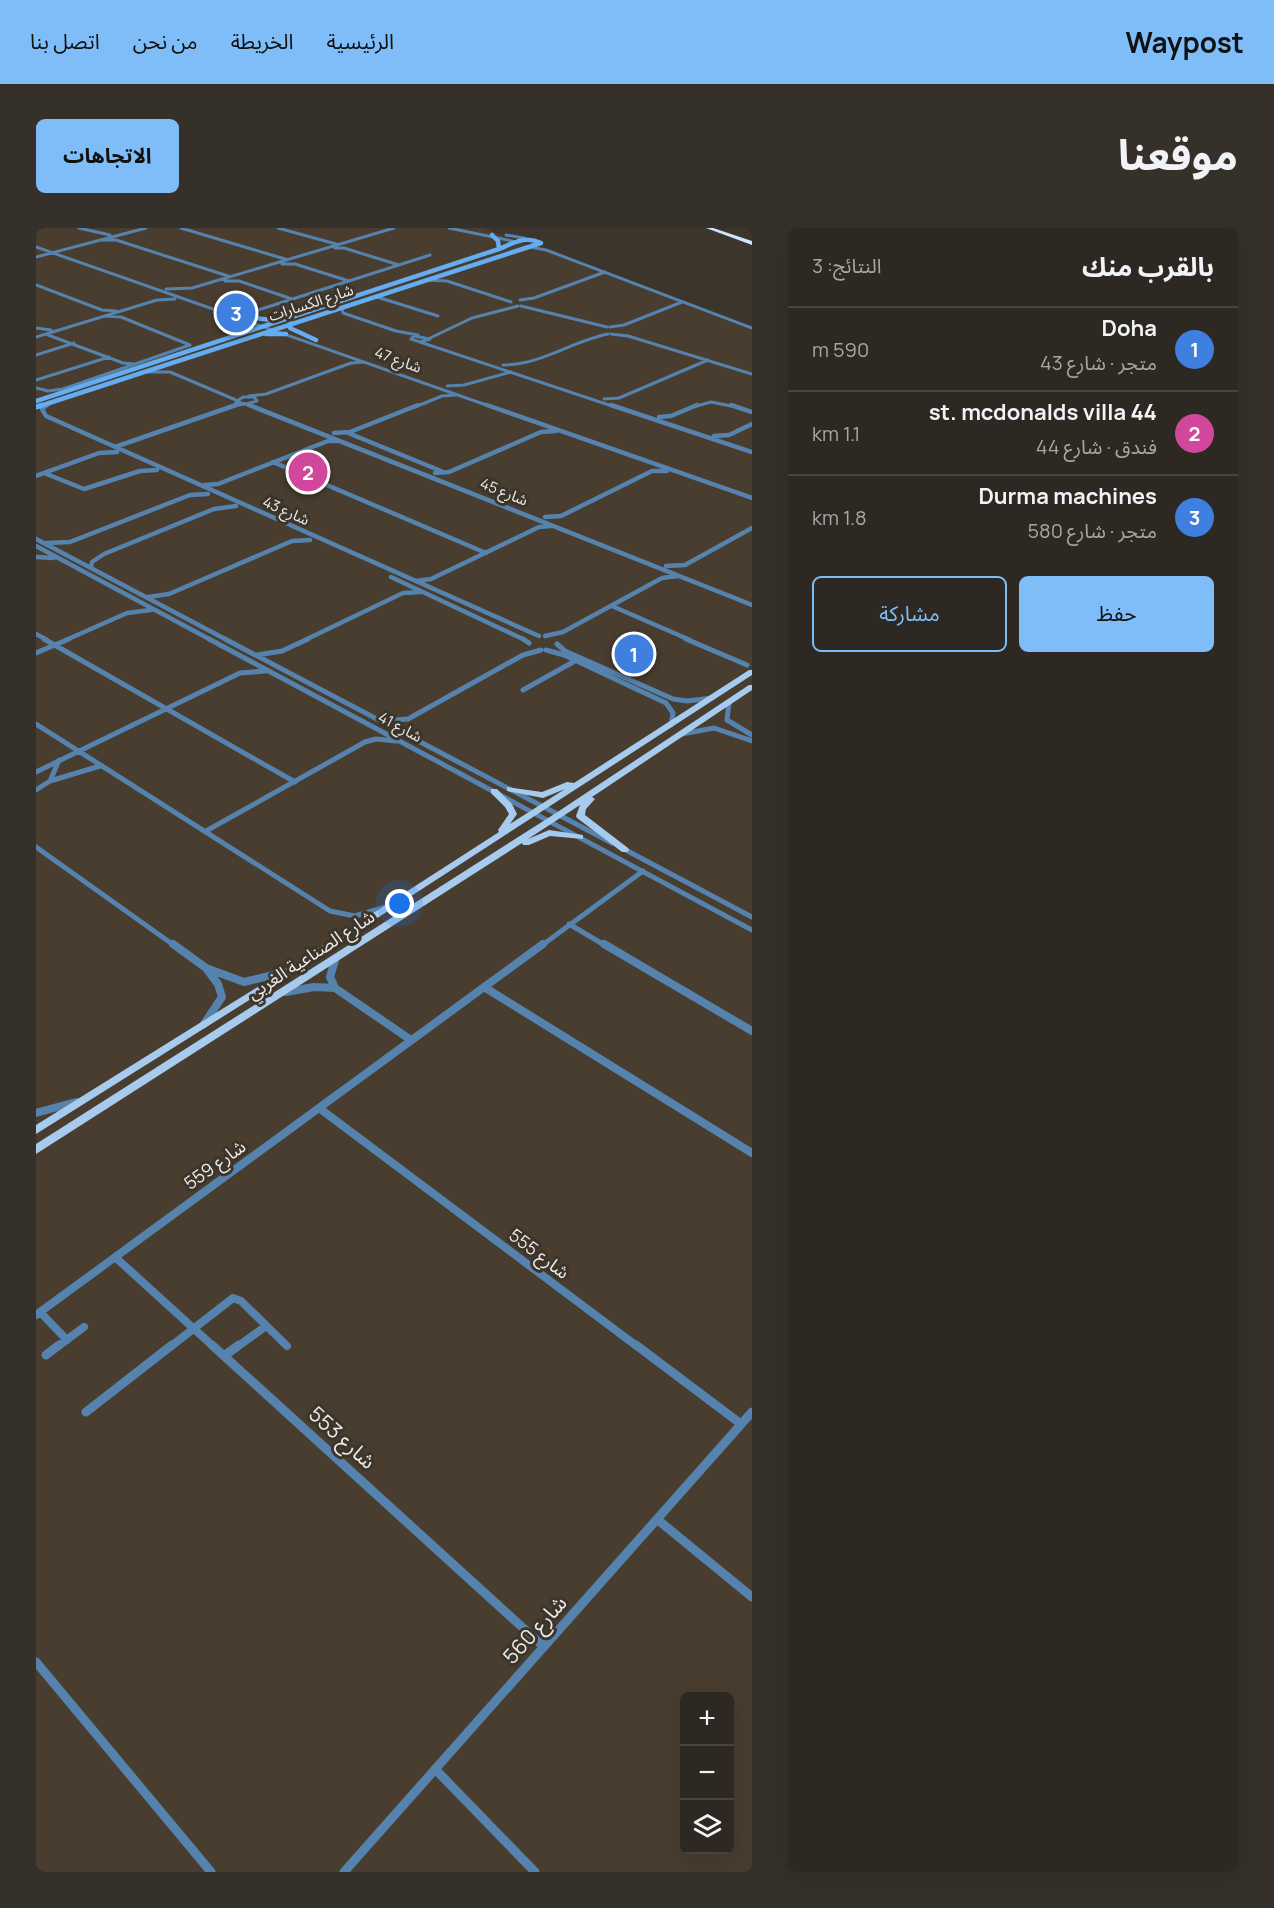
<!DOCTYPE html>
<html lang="ar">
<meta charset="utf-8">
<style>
:root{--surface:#2d2821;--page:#35302a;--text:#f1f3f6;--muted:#a7a6a5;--line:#48443f;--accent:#7fbdf9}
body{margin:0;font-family:Manrope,"Noto Sans Arabic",sans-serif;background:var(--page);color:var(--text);direction:rtl}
.controls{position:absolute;right:18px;bottom:18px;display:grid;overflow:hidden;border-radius:9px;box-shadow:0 6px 24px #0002}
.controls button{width:54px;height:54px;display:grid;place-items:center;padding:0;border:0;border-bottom:2px solid var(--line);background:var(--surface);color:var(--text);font:30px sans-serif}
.you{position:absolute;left:364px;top:676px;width:21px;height:21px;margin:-15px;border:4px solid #fff;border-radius:50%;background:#1a73e8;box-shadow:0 0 0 9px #1a73e833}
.badge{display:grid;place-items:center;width:39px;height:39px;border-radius:50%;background:var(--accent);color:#fff;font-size:20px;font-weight:700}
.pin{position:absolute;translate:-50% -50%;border:3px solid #fff;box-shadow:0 2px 6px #0006}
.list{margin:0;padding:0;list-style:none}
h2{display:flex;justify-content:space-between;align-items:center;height:78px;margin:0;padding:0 24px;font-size:26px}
h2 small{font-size:20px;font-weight:400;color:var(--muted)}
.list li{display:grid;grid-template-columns:39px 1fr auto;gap:18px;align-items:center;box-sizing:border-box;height:84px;padding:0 24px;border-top:2px solid var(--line)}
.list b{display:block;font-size:22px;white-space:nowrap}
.list p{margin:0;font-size:20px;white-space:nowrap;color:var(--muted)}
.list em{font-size:20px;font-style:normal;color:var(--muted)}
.actions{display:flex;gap:12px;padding:18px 24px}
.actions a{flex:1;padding:14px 0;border:2px solid var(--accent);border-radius:9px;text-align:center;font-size:21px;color:var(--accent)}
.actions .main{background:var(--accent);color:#111}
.icon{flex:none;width:33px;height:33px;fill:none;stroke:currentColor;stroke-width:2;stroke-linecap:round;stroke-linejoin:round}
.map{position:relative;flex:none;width:716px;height:1644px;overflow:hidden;direction:ltr;border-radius:9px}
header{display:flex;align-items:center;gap:36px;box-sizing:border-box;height:84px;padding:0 30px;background:var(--accent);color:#111}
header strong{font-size:28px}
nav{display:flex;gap:33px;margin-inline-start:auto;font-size:21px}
.intro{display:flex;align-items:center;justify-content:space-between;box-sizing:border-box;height:144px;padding:0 36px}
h1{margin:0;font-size:42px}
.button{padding:15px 27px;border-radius:9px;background:var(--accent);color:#111;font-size:21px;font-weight:700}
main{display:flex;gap:36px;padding:0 36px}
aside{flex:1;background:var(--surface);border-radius:9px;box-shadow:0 6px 24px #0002}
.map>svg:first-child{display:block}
</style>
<header>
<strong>Waypost</strong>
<nav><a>الرئيسية</a><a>الخريطة</a><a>من نحن</a><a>اتصل بنا</a></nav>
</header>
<div class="intro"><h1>موقعنا</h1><a class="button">الاتجاهات</a></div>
<main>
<aside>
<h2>بالقرب منك<small>النتائج: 3</small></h2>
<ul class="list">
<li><span class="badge" style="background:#3f7fe0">1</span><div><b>Doha</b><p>متجر · شارع 43</p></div><em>590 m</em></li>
<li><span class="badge" style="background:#d1479c">2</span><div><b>44 st. mcdonalds villa</b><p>فندق · شارع 44</p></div><em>1.1 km</em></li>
<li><span class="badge" style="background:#3f7fe0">3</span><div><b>Durma machines</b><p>متجر · شارع 580</p></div><em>1.8 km</em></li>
</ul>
<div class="actions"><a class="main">حفظ</a><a>مشاركة</a></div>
</aside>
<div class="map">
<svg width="716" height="1644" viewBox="0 0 716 1644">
<rect width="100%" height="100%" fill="#3c352c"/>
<path fill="#483d2f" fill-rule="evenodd" d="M 0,0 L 447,0 L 716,102 L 716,1644 L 0,1644 ZM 648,1468 L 694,1468 L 694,1622 L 648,1622 Z"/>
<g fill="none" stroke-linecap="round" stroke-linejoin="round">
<path stroke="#5683ae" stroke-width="3" d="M 43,0 L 74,7
M 145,0 L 249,31
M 242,0 L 300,16
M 413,0 L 476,13
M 470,7 L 488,10
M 65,12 L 80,12 L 192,48
M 0,19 L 456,179
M 494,19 L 510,22 L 716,100
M 299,20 L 308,20 L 363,37
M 0,29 L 110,0
M 246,36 L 259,36 L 313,53
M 391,52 L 411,53 L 475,74
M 189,53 L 203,53 L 256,71
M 0,57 L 66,82 L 80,83
M 130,61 L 156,60 L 358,0
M 341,69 L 402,88
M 484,72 L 498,70 L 569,44
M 312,78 L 306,81 L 307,85 L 360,103 L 382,107
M 485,78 L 571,99
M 195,85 L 219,83 L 394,27
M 574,99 L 588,97 L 646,74
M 0,100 L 15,102
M 575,106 L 592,108 L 716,146
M 12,107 L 87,135 L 98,136
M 378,108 L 394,111 L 384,114 L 375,111 Z
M 0,109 L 121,72 L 139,71
M 394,110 L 436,90 L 482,78
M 384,114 L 579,179
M 0,127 L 38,115
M 467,137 C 505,137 536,113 572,106
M 111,144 L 134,144 L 200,172
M 0,152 L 73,129
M 411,158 L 428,157 L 475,144
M 0,160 L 12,163 L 27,161 L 154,117 L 85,89 L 69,88
M 213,168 L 230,166 L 315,135 L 328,134
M 207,169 L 218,169 L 221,173 L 210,176 L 200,174 Z
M 568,171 L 583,170 L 672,132
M 210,176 L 217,179
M 9,179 L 16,174
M 192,179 L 208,176
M 379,179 L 406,168 L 420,167
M 657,179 L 675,174 L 700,179"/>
<path stroke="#5683ae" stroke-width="4.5" d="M 11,177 L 6,181 L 10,188 L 503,408
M 213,177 L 716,377
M 451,177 L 716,270
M 575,177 L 716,224
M 695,177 L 716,184
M 623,189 L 635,188 L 661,177
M 298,205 L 314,204 L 382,177
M 312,205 L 405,243
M 678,208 L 693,207 L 716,196
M 79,219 L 200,177
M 237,234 L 450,325
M 8,245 L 48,261 L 104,243 L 121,242
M 399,245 L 413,244 L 505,204 L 520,203
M 0,248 L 63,225 L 81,224
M 169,257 L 182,256 L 292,213 L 302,213
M 509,289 L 525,288 L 616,243 L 631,243
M 0,311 L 191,412
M 11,315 L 34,314 L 154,267 L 172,266
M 0,318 L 175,412
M 0,329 L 18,330
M 630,338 L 649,337 L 716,300
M 55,340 L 56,334 L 68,326 L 178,281 L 200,278
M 355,349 L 489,412
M 380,353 L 395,351 L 503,299 L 515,298
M 112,369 L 133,366 L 256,313 L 274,312
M 576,378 L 654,412
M 0,406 L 11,412
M 509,408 L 527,404 L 626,350 L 642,348
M 30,412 L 91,385 L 115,382
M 269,412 L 367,365 L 385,364"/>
<path stroke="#5683ae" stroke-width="5" d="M 8,411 L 259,554
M 173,411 L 716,702
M 189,411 L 576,615
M 487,411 L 493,415
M 650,411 L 711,437
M 521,416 L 529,423 L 637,471 L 651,473 L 676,470
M 510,422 L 528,427 L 630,475 L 637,485 L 635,497
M 0,425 L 33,411
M 221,427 L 246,423 L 272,411
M 487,462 L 539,433
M 693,475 L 691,492 L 716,507
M 346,493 L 372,491 L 487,427 L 505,422
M 0,496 L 294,683 L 319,688 L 353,678
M 646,506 L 678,500 L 716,513
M 0,544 L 204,445 L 229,443
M 14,553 L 23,532
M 0,562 L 14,553 L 64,538
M 170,603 L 329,514 L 340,511 L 360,513
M 0,619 L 139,718
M 586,620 L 716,689
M 533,696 L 570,718
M 505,718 L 607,643"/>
<path stroke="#5683ae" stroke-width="8" d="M 137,716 L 170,740 L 208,754 L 249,744
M 568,716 L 716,803
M 299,732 L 294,749 L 299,760
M 448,759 L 716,925
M 250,764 L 278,759 L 299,760 L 375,812
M 168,796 L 186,769 L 182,756 L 170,740
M 283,880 L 602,1119
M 0,885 L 40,874
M 79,1029 L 178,1119
M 4,1084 L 31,1112
M 0,1087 L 507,716
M 21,1119 L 48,1099
M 134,1119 L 197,1070 L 205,1073 L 251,1118
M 201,1119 L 230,1098"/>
<path stroke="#5683ae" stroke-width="9" d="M 176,1117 L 508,1419
M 600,1117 L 705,1196
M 10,1127 L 23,1117
M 188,1128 L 203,1117
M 50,1184 L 136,1117
M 622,1292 L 716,1369
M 0,1434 L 175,1644
M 399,1541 L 499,1644
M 308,1644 L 716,1184"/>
<path stroke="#64adf2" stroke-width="4.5" d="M 456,7 L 462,13 L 463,21
M 209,89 L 236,92
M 254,94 L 254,100 L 280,112
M 230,106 L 250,106
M 0,173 L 463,21 C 478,15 489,7 505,15 L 1,179"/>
<path stroke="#64adf2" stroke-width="5" d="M 0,179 L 6,177"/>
<path fill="#a7cbee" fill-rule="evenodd" d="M 713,442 L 716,442 L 716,447 L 258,744 L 0,906 L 0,897 L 252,740 L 463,604 L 462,602 L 473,586 L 469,579 L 455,565 L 455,561 L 461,561 L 476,576 L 481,586 L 474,596 L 529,561 L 507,570 L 471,563 L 471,559 L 506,564 L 531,554 L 538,555 Z
M 713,457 L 716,457 L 716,462 L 556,569 L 559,571 L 550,581 L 549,587 L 592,620 L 593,622 L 592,624 L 586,624 L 541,590 L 540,588 L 544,577 L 492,611 L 513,602 L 547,607 L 547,611 L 514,608 L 493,617 L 487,617 L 486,615 L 0,926 L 0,916 L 520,585 Z"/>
<path fill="#d1e5fb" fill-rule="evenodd" d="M 670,0 L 677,0 L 716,13 L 716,17 Z"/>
</g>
<g text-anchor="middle" stroke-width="6" stroke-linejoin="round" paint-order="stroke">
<g font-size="15" fill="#eee9e4" stroke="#3c352c">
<text transform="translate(275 75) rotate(-18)" y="5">شارع الكسارات</text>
<text transform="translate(362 132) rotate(20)" y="5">شارع 47</text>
<text transform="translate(468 264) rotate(22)" y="5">شارع 45</text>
<text transform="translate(250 283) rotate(24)" y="5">شارع 43</text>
<text transform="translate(364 499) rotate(28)" y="5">شارع 41</text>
</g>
<g font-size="18" fill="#eee9e4" stroke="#3c352c">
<text transform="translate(275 727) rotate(-33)" y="6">شارع الصناعية الغربي</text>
<text transform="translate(179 937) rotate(-36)" y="6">شارع 559</text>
<text transform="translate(503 1026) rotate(37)" y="6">شارع 555</text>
</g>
<g font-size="21" fill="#eee9e4" stroke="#3c352c">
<text transform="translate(306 1210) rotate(42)" y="7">شارع 553</text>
<text transform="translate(499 1402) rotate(-48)" y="7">شارع 560</text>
</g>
</g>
</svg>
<div class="controls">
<button>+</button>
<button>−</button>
<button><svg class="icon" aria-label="layers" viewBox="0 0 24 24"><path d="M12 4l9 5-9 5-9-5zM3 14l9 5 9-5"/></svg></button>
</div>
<div class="you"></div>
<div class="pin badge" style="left:598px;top:426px;background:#3f7fe0">1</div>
<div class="pin badge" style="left:272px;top:244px;background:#d1479c">2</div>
<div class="pin badge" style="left:200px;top:85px;background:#3f7fe0">3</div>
</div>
</main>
